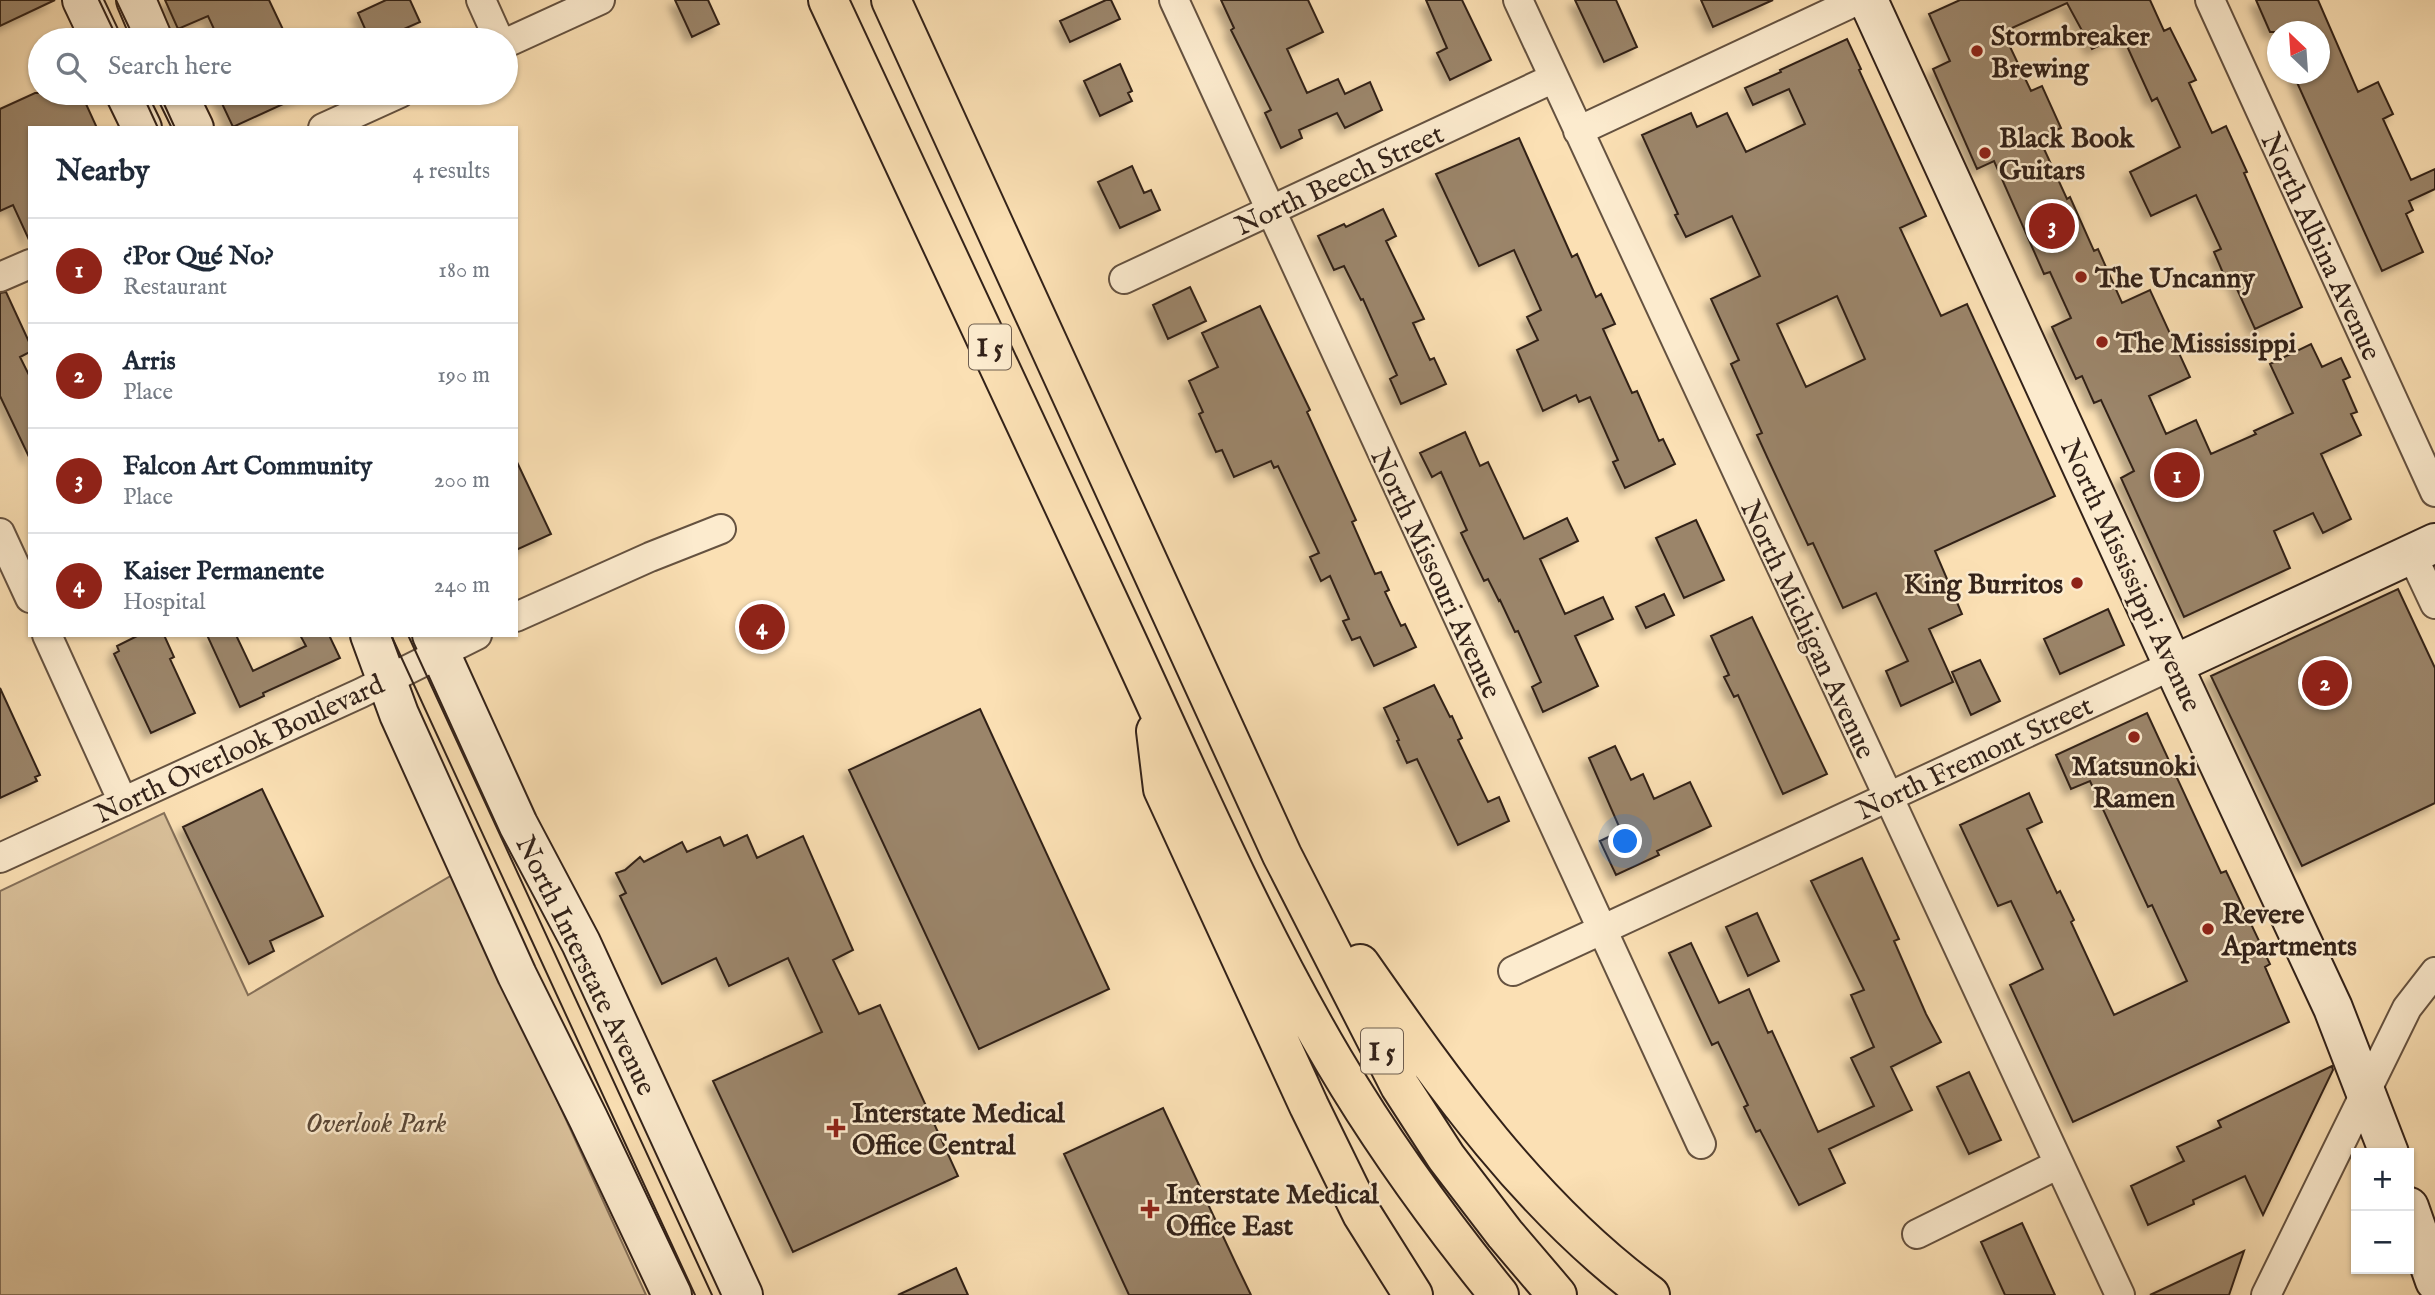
<!DOCTYPE html>
<meta charset="utf-8">
<style>
:root{--surface:#fff;--page:#f2f2f3;--text:#1f2937;--muted:#747a83;--line:#e0e1e3;--accent:#8f2418}
body{margin:0;font-family:"IM FELL English",serif;background:var(--page);color:var(--text)}
.controls{position:absolute;right:21px;bottom:21px;display:grid;overflow:hidden;border-radius:0px;box-shadow:0 2px 5px #0004}
.controls button{width:63px;height:63px;display:grid;place-items:center;padding:0;border:0;border-bottom:2px solid var(--line);background:var(--surface);color:var(--text);font:35px sans-serif}
.compass{position:absolute;left:2267px;top:21px;width:63px;height:63px;border-radius:50%;background:var(--surface);box-shadow:0 2px 5px #0004;rotate:335deg}
.you{position:absolute;left:1626px;top:842px;width:24px;height:24px;margin:-18px;border:5px solid #fff;border-radius:50%;background:#1a73e8;box-shadow:0 0 0 10px #1a73e833}
.badge{display:grid;place-items:center;width:46px;height:46px;border-radius:50%;background:var(--accent);color:#fff;font-size:23px;font-weight:700}
.pin{position:absolute;translate:-50% -50%;border:4px solid #fff;box-shadow:0 2px 7px #0006}
.list{margin:0;padding:0;list-style:none}
h2{display:flex;justify-content:space-between;align-items:center;height:91px;margin:0;padding:0 28px;font-size:30px}
h2 small{font-size:23px;font-weight:400;color:var(--muted)}
.list li{display:grid;grid-template-columns:46px 1fr auto;gap:21px;align-items:center;box-sizing:border-box;height:105px;padding:0 28px;border-top:2px solid var(--line)}
.list b{display:block;font-size:26px;white-space:nowrap}
.list p{margin:0;font-size:23px;white-space:nowrap;color:var(--muted)}
.list em{font-size:23px;font-style:normal;color:var(--muted)}
.icon{flex:none;width:38px;height:38px;fill:none;stroke:currentColor;stroke-width:2;stroke-linecap:round;stroke-linejoin:round}
.map{position:relative;flex:none;width:2435px;height:1295px;overflow:hidden}
.search{position:absolute;background:var(--surface);box-shadow:0 2px 5px #0004;left:28px;top:28px;width:490px;height:77px;display:flex;align-items:center;gap:18px;box-sizing:border-box;padding:0 24px;border-radius:38px;color:var(--muted);font-size:26px}
.panel{position:absolute;background:var(--surface);box-shadow:0 2px 5px #0004;left:28px;top:126px;width:490px;height:511px;border-radius:0px}
.map>svg:first-child{display:block}
</style>
<div class="map">
<svg width="2435" height="1295" viewBox="0 0 2435 1295">
<defs>
<filter id="shadow"><feDropShadow dx="-6" dy="6" stdDeviation="3.5" flood-color="#0004"/></filter>
</defs>
<rect width="100%" height="100%" fill="#fbe0b4"/>
<filter id="stains"><feTurbulence type="fractalNoise" baseFrequency=".00286" numOctaves="4"/><feColorMatrix values="0 0 0 0 .2 0 0 0 0 .09 0 0 0 0 .02 0 0 0 .5 -.17"/></filter>
<radialGradient id="worn" r=".72"><stop offset=".6" stop-color="#630" stop-opacity="0"/><stop offset="1" stop-color="#630" stop-opacity=".3"/></radialGradient>
<path fill="#d9c09a" stroke="#86715a" stroke-width="2" d="M 164,813 L 248,995 L 454,874 L 646,1295 L 0,1295 L 0,891 Z"/>
<path fill="#9b856a" stroke="#332219" stroke-width="2" fill-rule="evenodd" filter="url(#shadow)" d="M 0,0 L 55,0 L 0,26 Z
M 165,0 L 269,0 L 288,40 L 219,40 L 208,16 L 178,29 Z
M 386,0 L 410,0 L 420,22 L 379,40 L 370,40 L 358,13 Z
M 675,0 L 708,0 L 719,24 L 692,37 Z
M 1106,0 L 1111,0 L 1120,19 L 1070,42 L 1060,21 Z
M 1221,0 L 1308,0 L 1323,32 L 1287,49 L 1307,93 L 1338,79 L 1345,94 L 1370,82 L 1382,110 L 1345,128 L 1337,113 L 1299,130 L 1302,138 L 1281,148 L 1265,113 L 1271,110 L 1231,30 L 1234,28 Z
M 1426,0 L 1462,0 L 1491,60 L 1450,80 L 1437,53 L 1447,48 Z
M 1575,0 L 1616,0 L 1637,47 L 1604,62 Z
M 1701,0 L 1773,0 L 1713,27 Z
M 1960,0 L 2150,0 L 2164,31 L 2170,28 L 2196,80 L 2189,83 L 2212,133 L 2226,126 L 2247,172 L 2244,173 L 2302,307 L 2255,329 L 2232,278 L 2226,280 L 2214,252 L 2221,249 L 2196,195 L 2151,216 L 2130,172 L 2180,147 L 2157,98 L 2152,101 L 2122,35 L 2092,49 L 2067,3 L 2003,32 L 2031,91 L 2042,86 L 2061,128 L 2039,138 L 2067,199 L 2070,197 L 2094,251 L 2098,249 L 2122,303 L 2150,290 L 2190,377 L 2149,396 L 2166,434 L 2196,420 L 2211,454 L 2256,434 L 2254,431 L 2293,413 L 2270,364 L 2311,344 L 2322,367 L 2341,358 L 2350,377 L 2343,380 L 2357,412 L 2351,414 L 2361,435 L 2321,454 L 2351,519 L 2323,533 L 2313,513 L 2274,531 L 2290,568 L 2184,617 L 2121,478 L 2134,471 L 2101,400 L 2094,403 L 2082,376 L 2076,379 L 2052,327 L 2071,318 L 2050,272 L 2044,274 L 1994,161 L 1977,169 L 1933,69 L 1950,61 L 1929,14 Z
M 2256,0 L 2318,0 L 2358,92 L 2378,82 L 2393,114 L 2383,119 L 2411,180 L 2435,169 L 2435,189 L 2409,201 L 2413,210 L 2406,214 L 2423,252 L 2382,271 L 2295,78 L 2306,74 L 2320,74 L 2320,32 L 2270,32 Z
M 1847,39 L 1861,69 L 1859,70 L 1926,216 L 1900,228 L 1941,316 L 1967,304 L 2055,496 L 1935,551 L 1962,614 L 1929,629 L 1953,682 L 1901,706 L 1886,671 L 1908,661 L 1876,593 L 1843,608 L 1813,543 L 1808,545 L 1768,459 L 1757,435 L 1762,433 L 1731,364 L 1739,360 L 1711,299 L 1760,276 L 1732,216 L 1686,237 L 1675,215 L 1678,214 L 1642,135 L 1691,113 L 1697,127 L 1727,113 L 1746,152 L 1805,124 L 1789,89 L 1753,105 L 1745,88 L 1781,72 L 1780,70 ZM 1837,296 L 1865,359 L 1806,387 L 1777,324 Z
M 1120,64 L 1132,91 L 1128,93 L 1132,101 L 1100,116 L 1084,81 Z
M 35,93 L 81,93 L 97,128 L 30,128 L 30,242 L 13,205 L 0,211 L 0,109 Z
M 217,93 L 307,93 L 233,127 Z
M 1519,138 L 1572,257 L 1577,254 L 1596,297 L 1601,294 L 1615,324 L 1603,329 L 1632,393 L 1637,391 L 1659,441 L 1663,439 L 1675,464 L 1625,488 L 1613,462 L 1618,460 L 1590,397 L 1579,402 L 1576,395 L 1543,411 L 1517,350 L 1538,340 L 1527,317 L 1541,310 L 1514,250 L 1479,266 L 1436,174 Z
M 1132,166 L 1144,193 L 1151,190 L 1160,210 L 1120,228 L 1098,182 Z
M 1383,209 L 1396,236 L 1386,241 L 1424,319 L 1413,323 L 1430,360 L 1434,358 L 1446,384 L 1401,404 L 1390,379 L 1397,375 L 1363,299 L 1361,300 L 1344,266 L 1334,270 L 1318,236 L 1344,224 L 1346,227 Z
M 1190,287 L 1206,321 L 1168,339 L 1153,305 Z
M 6,292 L 30,344 L 30,352 L 20,357 L 30,377 L 30,459 L 0,396 L 0,293 Z
M 1260,306 L 1310,410 L 1307,412 L 1356,520 L 1352,522 L 1375,574 L 1381,572 L 1389,590 L 1385,592 L 1401,626 L 1405,624 L 1416,647 L 1374,666 L 1360,637 L 1352,640 L 1343,621 L 1349,619 L 1330,576 L 1321,581 L 1310,557 L 1319,553 L 1278,466 L 1274,468 L 1271,461 L 1234,477 L 1222,450 L 1216,452 L 1199,414 L 1203,412 L 1189,381 L 1218,367 L 1202,333 Z
M 1465,432 L 1480,466 L 1488,462 L 1524,539 L 1567,518 L 1578,541 L 1540,559 L 1565,614 L 1603,597 L 1613,619 L 1575,636 L 1598,686 L 1543,712 L 1532,687 L 1541,682 L 1518,631 L 1515,632 L 1500,600 L 1499,601 L 1488,579 L 1484,581 L 1471,554 L 1461,533 L 1467,530 L 1441,472 L 1432,477 L 1420,453 Z
M 516,460 L 551,534 L 516,550 Z
M 1696,520 L 1724,580 L 1684,598 L 1656,538 Z
M 2398,589 L 2435,668 L 2435,803 L 2302,866 L 2211,676 Z
M 1664,594 L 1674,615 L 1646,628 L 1636,607 Z
M 2108,609 L 2124,645 L 2060,674 L 2044,639 Z
M 1752,617 L 1827,774 L 1783,794 L 1738,695 L 1734,697 L 1724,677 L 1729,675 L 1711,636 Z
M 139,635 L 164,635 L 174,657 L 170,659 L 195,713 L 151,733 L 114,654 L 119,651 L 117,646 Z
M 207,635 L 236,635 L 253,671 L 306,646 L 300,635 L 329,635 L 340,658 L 263,693 L 264,696 L 240,707 Z
M 1980,660 L 2000,701 L 1971,715 L 1952,672 Z
M 1434,685 L 1450,717 L 1452,716 L 1462,738 L 1458,740 L 1488,802 L 1499,797 L 1509,821 L 1458,845 L 1417,759 L 1407,763 L 1397,741 L 1399,740 L 1384,708 Z
M 0,688 L 40,775 L 35,777 L 37,781 L 0,798 Z
M 980,709 L 1109,989 L 979,1049 L 849,770 Z
M 2147,713 L 2221,873 L 2226,871 L 2270,964 L 2265,967 L 2289,1022 L 2073,1122 L 2010,985 L 2043,969 L 2011,901 L 1998,906 L 1960,825 L 2029,793 L 2042,822 L 2027,829 L 2057,893 L 2060,891 L 2074,920 L 2071,922 L 2114,1015 L 2187,981 L 2152,905 L 2148,907 L 2090,781 L 2071,789 L 2056,755 Z
M 1615,746 L 1631,780 L 1643,774 L 1654,799 L 1690,782 L 1711,826 L 1657,851 L 1659,855 L 1616,875 L 1600,841 L 1621,831 L 1589,758 Z
M 262,789 L 323,916 L 270,941 L 274,951 L 249,964 L 183,827 Z
M 747,835 L 757,858 L 803,836 L 853,950 L 833,960 L 859,1014 L 880,1005 L 958,1176 L 793,1252 L 713,1081 L 822,1032 L 788,958 L 729,986 L 716,958 L 662,984 L 620,896 L 626,893 L 616,873 L 625,870 L 640,857 L 644,862 L 682,842 L 687,852 L 720,837 L 724,846 Z
M 1862,858 L 1899,939 L 1894,941 L 1926,1014 L 1941,1042 L 1891,1067 L 1912,1110 L 1829,1149 L 1845,1183 L 1799,1205 L 1760,1130 L 1756,1132 L 1744,1107 L 1748,1105 L 1718,1042 L 1712,1045 L 1669,953 L 1691,943 L 1719,1003 L 1749,989 L 1768,1033 L 1772,1031 L 1818,1132 L 1874,1106 L 1851,1058 L 1874,1047 L 1851,995 L 1864,990 L 1811,881 Z
M 1757,913 L 1779,961 L 1748,976 L 1726,927 Z
M 2332,1066 L 2333,1070 L 2263,1215 L 2245,1176 L 2193,1200 L 2194,1204 L 2148,1225 L 2131,1186 L 2184,1161 L 2177,1147 L 2221,1127 L 2218,1121 Z
M 1969,1072 L 2001,1140 L 1969,1154 L 1937,1087 Z
M 1163,1108 L 1236,1264 L 1251,1295 L 1129,1295 L 1064,1154 Z
M 2022,1223 L 2055,1295 L 2005,1295 L 1981,1242 Z
M 2244,1251 L 2229,1295 L 2150,1295 Z
M 956,1268 L 968,1295 L 898,1295 Z"/>
<g fill="none" stroke-linecap="round" stroke-linejoin="round">
<g stroke="#655240" stroke-width="32">
<path id="street" d="M 481,0 L 499,40
M 1174,0 L 1701,1144
M 1518,0 L 2120,1295
M 2210,0 L 2435,492
M 506,43 L 600,0
M 323,128 L 400,93
M 1578,131 L 1858,0
M 0,277 L 30,264
M 1124,279 L 1554,78
M 0,533 L 30,598
M 2411,553 L 2435,604
M 516,617 L 650,557 L 721,529
M 47,635 L 123,802
M 0,858 L 361,693 L 477,635
M 1513,971 L 2173,665
M 1917,1234 L 2059,1164
M 2266,1295 L 2407,1008 L 2435,972"/>
</g>
<g stroke="#332219" stroke-width="42">
<path id="secondary" d="M 82,0 L 101,40
M 136,0 L 153,40
M 1868,0 L 2184,689 L 2333,1008 L 2389,1153
M 125,93 L 142,128
M 177,93 L 194,128
M 370,635 L 399,714 L 517,975 L 588,1118 L 672,1295
M 432,635 L 518,824 L 581,943 L 743,1295
M 2173,665 L 2435,543
M 2409,1207 L 2435,1281"/>
</g>
<g stroke="#332219" stroke-width="42">
<path id="highway" d="M 828,0 C 926,209 1023,418 1120,626 C 1188,772 1252,922 1334,1061 C 1383,1144 1439,1221 1499,1295
M 891,0 L 1282,855 L 1400,1086 L 1446,1157 L 1505,1234 L 1557,1295
M 1156,731 L 1163,789 L 1309,1106 L 1362,1214 L 1413,1295
M 1360,964 C 1444,1084 1530,1207 1650,1295"/>
</g>
<use href="#street" stroke="#fcebce" stroke-width="28"/>
<use href="#secondary" stroke="#fcebce" stroke-width="38"/>
<use href="#highway" stroke="#fbe0b4" stroke-width="38"/>
<path stroke="#332219" stroke-width="2" d="M 99,0 L 118,40
M 116,0 L 135,40
M 142,93 L 158,128
M 159,93 L 175,128
M 391,635 L 695,1295
M 408,635 L 712,1295"/>
</g>
<g fill="#8f2418" stroke="#fcebce" stroke-width="2.5">
<circle cx="1977" cy="51" r="7"/>
<circle cx="1985" cy="153" r="7"/>
<circle cx="2081" cy="277" r="7"/>
<circle cx="2102" cy="342" r="7"/>
<circle cx="2077" cy="583" r="7"/>
<circle cx="2134" cy="737" r="7"/>
<circle cx="2208" cy="929" r="7"/>
<path d="M832.5 1117.5h7v7h7v7h-7v7h-7v-7h-7v-7h7z"/>
<path d="M1146.5 1198.5h7v7h7v7h-7v7h-7v-7h-7v-7h7z"/>
</g>
<g text-anchor="middle" stroke-width="5" stroke-linejoin="round" paint-order="stroke">
<g fill="#fcebce" stroke="#6f5e4f" stroke-width="2">
<rect x="969" y="324.5" width="42" height="45" rx="5"/>
<rect x="1361" y="1028.5" width="42" height="45" rx="5"/>
</g>
<g font-size="26" font-weight="bold" fill="#332219">
<text x="990" y="356">I 5</text>
<text x="1382" y="1060">I 5</text>
</g>
<g font-size="28" font-weight="bold" fill="#332219" stroke="#fcebce" text-anchor="start">
<text x="1991" y="45">Stormbreaker<tspan x="1991" dy="32">Brewing</tspan></text>
<text x="1999" y="147">Black Book<tspan x="1999" dy="32">Guitars</tspan></text>
<text x="2095" y="287">The Uncanny</text>
<text x="2116" y="352">The Mississippi</text>
<text x="2063" y="593" text-anchor="end">King Burritos</text>
<text x="2134" y="775" text-anchor="middle">Matsunoki<tspan x="2134" dy="32">Ramen</tspan></text>
<text x="2222" y="923">Revere<tspan x="2222" dy="32">Apartments</tspan></text>
<text x="852" y="1122">Interstate Medical<tspan x="852" dy="32">Office Central</tspan></text>
<text x="1166" y="1203">Interstate Medical<tspan x="1166" dy="32">Office East</tspan></text>
</g>
<g font-size="28" fill="#332219" stroke="#fcebce">
<text transform="translate(1339 179) rotate(-25)" y="10">North Beech Street</text>
<text transform="translate(2322 246) rotate(65)" y="10">North Albina Avenue</text>
<text transform="translate(1437 573) rotate(65)" y="10">North Missouri Avenue</text>
<text transform="translate(2132 575) rotate(65)" y="10">North Mississippi Avenue</text>
<text transform="translate(1809 629) rotate(65)" y="10">North Michigan Avenue</text>
<text transform="translate(239 748) rotate(-25)" y="10">North Overlook Boulevard</text>
<text transform="translate(1974 757) rotate(-25)" y="10">North Fremont Street</text>
<text transform="translate(587 965) rotate(64)" y="10">North Interstate Avenue</text>
</g>
<g font-size="28" font-style="italic" fill="#5c4a39" stroke="#fcebce">
<text x="376" y="1132">Overlook Park</text>
</g>
</g>
<rect width="100%" height="100%" filter="url(#stains)"/>
<rect width="100%" height="100%" fill="url(#worn)"/>
</svg>
<div class="controls">
<button>+</button>
<button>−</button>
</div>
<svg class="compass" viewBox="-18 -18 36 36"><path d="M0-13l5 13h-10z" fill="#e53935"/><path d="M0 13l5-13h-10z" fill="#747a83"/></svg>
<div class="you"></div>
<div class="pin badge" style="left:2177px;top:475px">1</div>
<div class="pin badge" style="left:2325px;top:683px">2</div>
<div class="pin badge" style="left:2052px;top:226px">3</div>
<div class="pin badge" style="left:762px;top:627px">4</div>
<div class="search"><svg class="icon" aria-label="search" viewBox="0 0 24 24"><circle cx="10" cy="10" r="6"/><path d="M15 15l6 6"/></svg>Search here</div>
<section class="panel">
<h2>Nearby<small>4 results</small></h2>
<ul class="list">
<li><span class="badge">1</span><div><b>¿Por Qué No?</b><p>Restaurant</p></div><em>180 m</em></li>
<li><span class="badge">2</span><div><b>Arris</b><p>Place</p></div><em>190 m</em></li>
<li><span class="badge">3</span><div><b>Falcon Art Community</b><p>Place</p></div><em>200 m</em></li>
<li><span class="badge">4</span><div><b>Kaiser Permanente</b><p>Hospital</p></div><em>240 m</em></li>
</ul>
</section>
</div>
